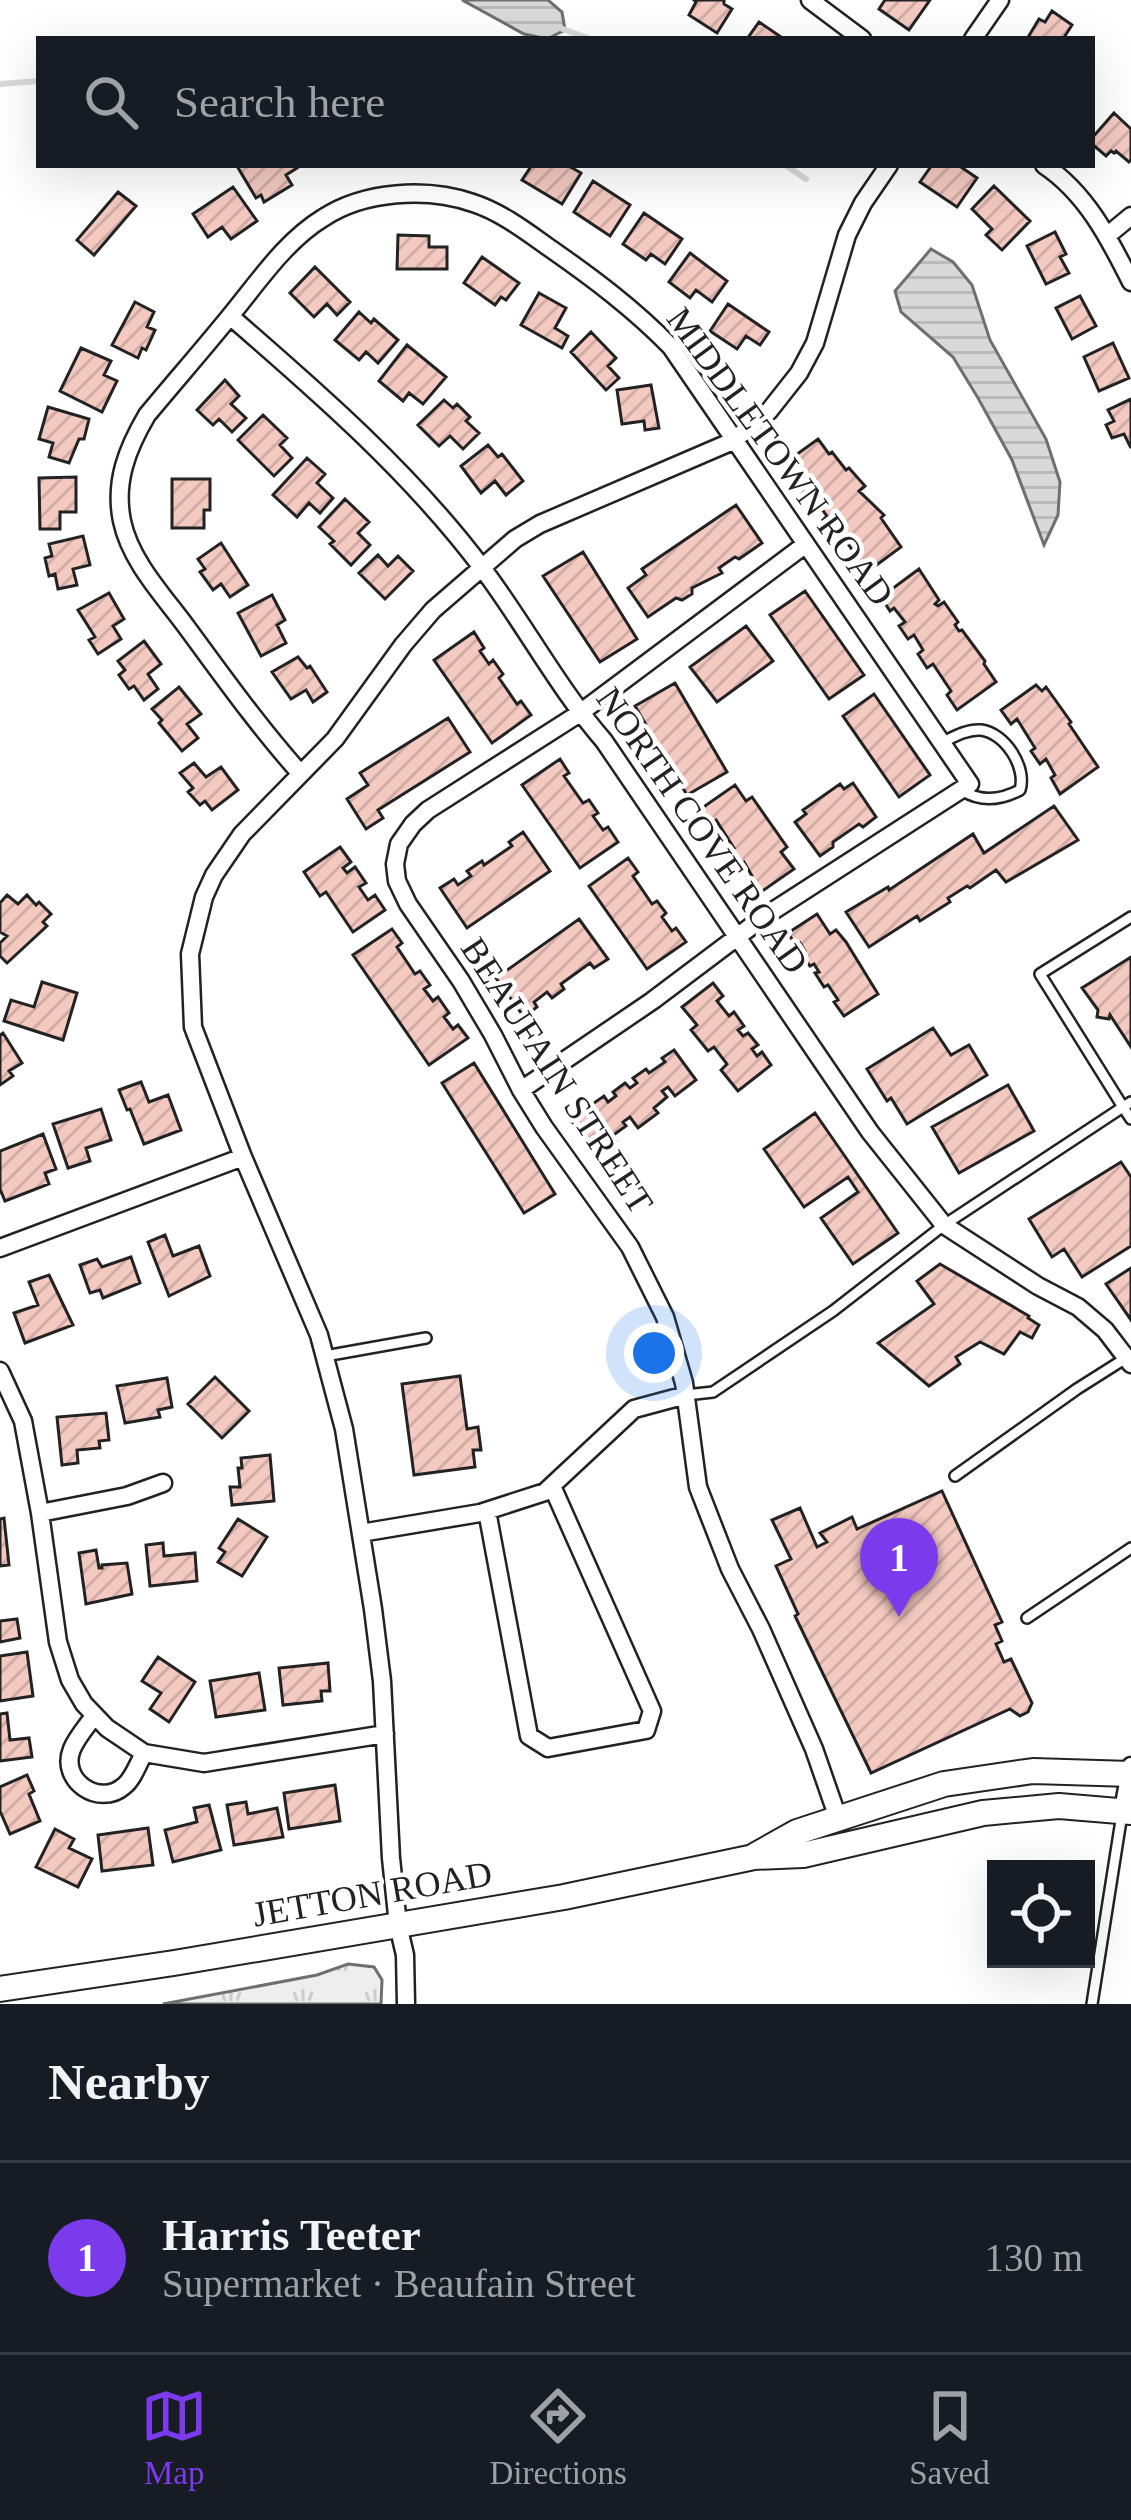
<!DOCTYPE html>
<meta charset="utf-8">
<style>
:root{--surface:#171b24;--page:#242831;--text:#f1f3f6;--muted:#9ea1a6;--line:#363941;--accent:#7c3aed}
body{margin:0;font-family:Georgia,serif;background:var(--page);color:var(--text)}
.controls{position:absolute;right:36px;bottom:36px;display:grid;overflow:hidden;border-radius:0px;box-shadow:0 12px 48px #0002}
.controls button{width:108px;height:108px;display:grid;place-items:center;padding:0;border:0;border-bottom:3px solid var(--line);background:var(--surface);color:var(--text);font:60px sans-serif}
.you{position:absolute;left:654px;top:1353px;width:42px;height:42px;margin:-30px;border:9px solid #fff;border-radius:50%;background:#1a73e8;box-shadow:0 0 0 18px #1a73e833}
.badge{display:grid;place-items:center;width:78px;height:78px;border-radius:50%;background:var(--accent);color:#fff;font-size:39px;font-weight:700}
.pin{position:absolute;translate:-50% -99px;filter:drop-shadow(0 3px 6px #0008)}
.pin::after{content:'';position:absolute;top:63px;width:42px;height:36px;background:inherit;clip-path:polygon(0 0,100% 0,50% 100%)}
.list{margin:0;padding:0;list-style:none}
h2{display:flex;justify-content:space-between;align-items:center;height:156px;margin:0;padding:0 48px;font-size:51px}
h2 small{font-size:39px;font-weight:400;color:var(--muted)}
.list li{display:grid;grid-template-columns:78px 1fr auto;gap:36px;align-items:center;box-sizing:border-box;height:192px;padding:0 48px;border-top:3px solid var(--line)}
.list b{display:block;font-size:45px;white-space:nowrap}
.list p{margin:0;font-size:39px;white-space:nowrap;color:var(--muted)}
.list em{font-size:39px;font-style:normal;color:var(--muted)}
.icon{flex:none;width:66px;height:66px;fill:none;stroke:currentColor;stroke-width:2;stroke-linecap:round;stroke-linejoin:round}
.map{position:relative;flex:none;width:1131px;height:2004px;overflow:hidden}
.search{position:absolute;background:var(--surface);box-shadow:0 12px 48px #0002;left:36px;right:36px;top:36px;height:132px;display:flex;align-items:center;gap:30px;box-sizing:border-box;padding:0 42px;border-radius:0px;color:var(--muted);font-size:45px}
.sheet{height:348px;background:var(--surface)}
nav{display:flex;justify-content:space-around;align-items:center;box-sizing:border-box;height:168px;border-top:3px solid var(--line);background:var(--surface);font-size:33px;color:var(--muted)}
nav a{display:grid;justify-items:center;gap:6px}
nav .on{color:var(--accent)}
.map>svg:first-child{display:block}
</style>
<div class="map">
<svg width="1131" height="2004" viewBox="0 0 1131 2004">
<defs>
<pattern id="park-tufts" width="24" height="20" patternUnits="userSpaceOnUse" patternTransform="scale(3)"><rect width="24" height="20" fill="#eee"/><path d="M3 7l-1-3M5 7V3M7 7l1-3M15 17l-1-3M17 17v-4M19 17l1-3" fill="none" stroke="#ccc"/></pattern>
<pattern id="water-rules" width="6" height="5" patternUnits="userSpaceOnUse" patternTransform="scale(3)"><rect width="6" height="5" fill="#d9d9d9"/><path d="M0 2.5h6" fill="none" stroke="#bababa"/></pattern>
<pattern id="building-hatch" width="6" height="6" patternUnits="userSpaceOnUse" patternTransform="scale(3)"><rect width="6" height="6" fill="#f3c9c0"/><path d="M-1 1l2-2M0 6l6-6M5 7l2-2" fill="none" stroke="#d0aca5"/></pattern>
</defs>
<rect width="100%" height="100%" fill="#fff"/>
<path fill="url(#park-tufts)" stroke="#6f6f6f" stroke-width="3" d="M 348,1964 L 374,1967 L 382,1980 L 381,2004 L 163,2004 L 317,1975 Z"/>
<path fill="url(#water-rules)" stroke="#6f6f6f" stroke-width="3" d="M 462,0 L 548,0 L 562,12 L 565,30 L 547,39 L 524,34 Z
M 931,249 L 953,262 L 972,285 L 990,340 L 1046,439 L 1060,482 L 1058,515 L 1044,545 L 1012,460 L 978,398 L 953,357 L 901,312 L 895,291 Z"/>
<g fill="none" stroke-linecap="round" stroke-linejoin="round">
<path stroke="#d9d9d9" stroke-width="6" d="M 560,28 L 590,39
M 0,84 L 39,81
M 785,165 L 806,179"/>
</g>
<path fill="url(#building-hatch)" stroke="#222" stroke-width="3" d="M 694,0 L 724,0 L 724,4 L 732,9 L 717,33 L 689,15 L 696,2 Z
M 885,0 L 930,0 L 909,30 L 879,9 Z
M 1052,11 L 1072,25 L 1063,39 L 1027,39 L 1039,19 L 1045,22 Z
M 759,22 L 784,39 L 747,39 Z
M 1114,113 L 1131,129 L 1131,160 L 1129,162 L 1116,151 L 1114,153 L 1111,151 L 1106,156 L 1092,144 L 1092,138 Z
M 239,165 L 295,165 L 297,168 L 286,175 L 292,185 L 264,202 L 261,195 L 256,198 L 237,166 Z
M 532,165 L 567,165 L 581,173 L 562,204 L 522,180 Z
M 932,165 L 958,165 L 977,178 L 957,207 L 920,182 Z
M 593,181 L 630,205 L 610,236 L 574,212 Z
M 994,186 L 1030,221 L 1002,250 L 986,235 L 992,229 L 972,209 Z
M 233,187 L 257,221 L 231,239 L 222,227 L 208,237 L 193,214 Z
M 118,192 L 136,206 L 94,255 L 77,240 Z
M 644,213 L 682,239 L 665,264 L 651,254 L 646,260 L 623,244 Z
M 1055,232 L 1066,254 L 1060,257 L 1069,273 L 1046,284 L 1027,246 Z
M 398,235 L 429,236 L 429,247 L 447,247 L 447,269 L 397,269 Z
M 690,253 L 727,281 L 712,302 L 696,290 L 690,298 L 669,282 Z
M 482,257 L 519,283 L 506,300 L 501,297 L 495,305 L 464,283 Z
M 315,267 L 350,302 L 337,315 L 327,304 L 314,317 L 290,293 Z
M 539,293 L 566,308 L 555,328 L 568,336 L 562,348 L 521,325 Z
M 1080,296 L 1096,326 L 1072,339 L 1056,308 Z
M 135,302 L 154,312 L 147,327 L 155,330 L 146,350 L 142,348 L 138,358 L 112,345 Z
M 728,304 L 769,332 L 760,345 L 746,336 L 737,349 L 710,331 Z
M 359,312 L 371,323 L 374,319 L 398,340 L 378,363 L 366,352 L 359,360 L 335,340 Z
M 591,332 L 616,358 L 608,366 L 619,378 L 606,390 L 571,352 Z
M 1113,343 L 1129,378 L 1099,391 L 1084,357 Z
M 407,345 L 446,377 L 423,404 L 409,393 L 403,401 L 379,381 Z
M 81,348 L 111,361 L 104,375 L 117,381 L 102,412 L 60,391 Z
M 225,380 L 239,396 L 231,404 L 246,418 L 232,432 L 219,419 L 213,425 L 197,410 Z
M 651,385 L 659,428 L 645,430 L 644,421 L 622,424 L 617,390 Z
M 1131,399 L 1131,448 L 1124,434 L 1112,438 L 1106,425 L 1114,421 L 1108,410 Z
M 444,400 L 453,408 L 457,404 L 470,417 L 466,421 L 479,433 L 463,449 L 450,436 L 439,446 L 418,425 Z
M 48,407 L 89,419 L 84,439 L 79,439 L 69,463 L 49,457 L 53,443 L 39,439 Z
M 263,415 L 287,438 L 280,445 L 292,458 L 274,476 L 238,440 Z
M 818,439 L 829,454 L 832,452 L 846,470 L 849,468 L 865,486 L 859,491 L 884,515 L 881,518 L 901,547 L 863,575 L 853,560 L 857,557 L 837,528 L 832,532 L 823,520 L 827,516 L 818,504 L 814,506 L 802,494 L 808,488 L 798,474 L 792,478 L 782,465 Z
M 488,445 L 498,457 L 502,454 L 523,481 L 506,495 L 495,481 L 481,493 L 461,466 Z
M 307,458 L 325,474 L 317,483 L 333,498 L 320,513 L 309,503 L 297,517 L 273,495 Z
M 76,477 L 76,512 L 60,512 L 60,529 L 40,529 L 39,478 Z
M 172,479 L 210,479 L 210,510 L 204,510 L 204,528 L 172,528 Z
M 345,499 L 369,522 L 358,533 L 370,545 L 351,565 L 330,544 L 334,541 L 319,527 Z
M 736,505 L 762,543 L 739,559 L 735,557 L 719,568 L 722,573 L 692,588 L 692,594 L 682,600 L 676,598 L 648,617 L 628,588 L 646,575 L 642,569 Z
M 83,536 L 90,565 L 73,569 L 77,585 L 58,589 L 55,574 L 49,576 L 45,558 L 52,556 L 49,544 Z
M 221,543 L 248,585 L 230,597 L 221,584 L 213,590 L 200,572 L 205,569 L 198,559 Z
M 583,552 L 637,639 L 600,662 L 543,576 Z
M 378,555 L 388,566 L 398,556 L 413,571 L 385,599 L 359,573 Z
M 919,569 L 939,600 L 935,604 L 938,606 L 944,602 L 958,622 L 955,625 L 959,631 L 962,630 L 985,661 L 984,664 L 996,682 L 957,710 L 947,695 L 951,691 L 933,664 L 927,668 L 918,654 L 923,650 L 914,635 L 908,639 L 899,626 L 905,622 L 894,608 L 890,611 L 881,597 Z
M 805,591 L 864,675 L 829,699 L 770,615 Z
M 109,593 L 124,619 L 113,626 L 121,639 L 98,654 L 89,640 L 95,637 L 78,610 Z
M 272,595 L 285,620 L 277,625 L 286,643 L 261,656 L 238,613 Z
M 746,626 L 773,661 L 717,702 L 690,667 Z
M 474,632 L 484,648 L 480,651 L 489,664 L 493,660 L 503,674 L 499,678 L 517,704 L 521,701 L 531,715 L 492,743 L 434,660 Z
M 144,641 L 161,664 L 148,674 L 158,689 L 144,700 L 134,686 L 129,689 L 119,675 L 125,670 L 118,661 Z
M 298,657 L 307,668 L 310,666 L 327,692 L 313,702 L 306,690 L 291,699 L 272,672 Z
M 675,683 L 727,772 L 687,795 L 635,706 Z
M 1036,685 L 1042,691 L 1046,687 L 1071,722 L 1069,724 L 1098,767 L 1060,794 L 1051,778 L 1055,775 L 1046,759 L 1040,764 L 1031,751 L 1035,748 L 1017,719 L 1011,724 L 1001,710 Z
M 179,687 L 201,714 L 187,724 L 198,738 L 182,751 L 159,723 L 162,720 L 152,709 Z
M 874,694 L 930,775 L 899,797 L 843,716 Z
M 448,718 L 470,752 L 378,810 L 383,818 L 366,829 L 347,799 L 368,785 L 360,773 Z
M 560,759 L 569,773 L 564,776 L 583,803 L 589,800 L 598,813 L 593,816 L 603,830 L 608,827 L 618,842 L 580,868 L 522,785 Z
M 194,763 L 206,777 L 221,767 L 238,790 L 212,810 L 205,801 L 200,805 L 188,792 L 193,788 L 180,773 Z
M 853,783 L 876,817 L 863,827 L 859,824 L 833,842 L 833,847 L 820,856 L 795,822 L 806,814 L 803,810 L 840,784 L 844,789 Z
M 735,785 L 746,801 L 752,797 L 787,847 L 781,852 L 794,869 L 758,894 L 748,880 L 752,876 L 744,862 L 737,866 L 728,852 L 734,848 L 716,820 L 710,825 L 699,810 Z
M 1054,806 L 1078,840 L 1006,882 L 996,870 L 970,888 L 967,886 L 948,898 L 950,902 L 920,921 L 917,916 L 869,947 L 846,912 L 888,887 L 889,890 L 973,834 L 984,853 Z
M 523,832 L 550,871 L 467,928 L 440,888 L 454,879 L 458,885 L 471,876 L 467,871 L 482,861 L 484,865 L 512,846 L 509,842 Z
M 340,847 L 351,862 L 343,868 L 347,873 L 355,867 L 366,883 L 359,887 L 368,900 L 375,895 L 385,910 L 353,932 L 326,892 L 320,896 L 304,872 Z
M 628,858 L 638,872 L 633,876 L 652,904 L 657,901 L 666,913 L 662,917 L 672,931 L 676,928 L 686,942 L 647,969 L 589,886 Z
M 7,895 L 18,904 L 27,895 L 36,905 L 39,902 L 51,914 L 43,922 L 47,926 L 7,963 L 0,956 L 0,943 L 7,936 L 0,932 L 0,903 Z
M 817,914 L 830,934 L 836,930 L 846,942 L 878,994 L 844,1016 L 834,1002 L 838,1000 L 828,985 L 824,987 L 815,973 L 819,972 L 814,964 L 810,966 L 801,953 L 805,951 L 800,943 L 796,946 L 788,933 Z
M 579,919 L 608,959 L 594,968 L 590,963 L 561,984 L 564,989 L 552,998 L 547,992 L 534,1002 L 537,1007 L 524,1017 L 496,978 Z
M 392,929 L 402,943 L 397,947 L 415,974 L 420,971 L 430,985 L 424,989 L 433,1001 L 438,997 L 449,1013 L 444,1017 L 453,1029 L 458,1025 L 468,1038 L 429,1065 L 353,955 Z
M 1131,957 L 1131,1047 L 1110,1015 L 1109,1019 L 1097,1017 L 1098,1010 L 1082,988 Z
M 42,982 L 77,993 L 63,1040 L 4,1021 L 11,1000 L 34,1007 Z
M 713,983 L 723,996 L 717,1001 L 729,1016 L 734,1012 L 744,1026 L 738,1030 L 743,1036 L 748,1033 L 758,1045 L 752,1049 L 757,1056 L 762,1052 L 771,1065 L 738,1091 L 721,1070 L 727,1064 L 714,1047 L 708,1051 L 691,1030 L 697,1025 L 682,1007 Z
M 933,1028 L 951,1055 L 969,1045 L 987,1075 L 907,1124 L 891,1098 L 887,1101 L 867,1069 Z
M 3,1033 L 22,1063 L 9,1071 L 13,1076 L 0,1085 L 0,1035 Z
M 674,1050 L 696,1080 L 675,1096 L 668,1087 L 662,1091 L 667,1097 L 654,1108 L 658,1113 L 638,1128 L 630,1117 L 623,1122 L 626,1126 L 612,1136 L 616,1141 L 596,1155 L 571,1120 L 583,1111 L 588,1117 L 596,1111 L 591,1105 L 604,1096 L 608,1102 L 616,1096 L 613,1092 L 625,1083 L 630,1088 L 637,1083 L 633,1078 L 646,1069 L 649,1073 L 665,1062 L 662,1058 Z
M 474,1063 L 555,1194 L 524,1213 L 442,1083 Z
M 141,1082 L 149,1102 L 168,1095 L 181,1130 L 144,1144 L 130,1109 L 127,1110 L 119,1090 Z
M 1008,1085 L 1034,1131 L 959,1173 L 932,1127 Z
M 101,1109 L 111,1140 L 86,1148 L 90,1161 L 68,1168 L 53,1124 Z
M 815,1113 L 898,1233 L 853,1264 L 821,1218 L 858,1192 L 848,1177 L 804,1207 L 764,1149 Z
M 43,1134 L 56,1169 L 45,1173 L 49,1184 L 5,1201 L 0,1189 L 0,1151 Z
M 1121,1162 L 1131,1177 L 1131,1246 L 1082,1277 L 1064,1249 L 1052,1257 L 1029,1219 Z
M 165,1235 L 173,1256 L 199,1246 L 210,1276 L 169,1296 L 148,1242 Z
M 131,1257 L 140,1283 L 103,1298 L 100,1290 L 90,1293 L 80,1265 L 97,1259 L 102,1267 Z
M 940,1264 L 1029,1316 L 1028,1318 L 1039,1325 L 1032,1338 L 1020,1332 L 1004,1354 L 980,1342 L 956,1357 L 960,1364 L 929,1386 L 878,1343 L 934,1304 L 917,1281 Z
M 1131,1268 L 1131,1320 L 1106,1284 Z
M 49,1275 L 73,1325 L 25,1343 L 14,1313 L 38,1305 L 29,1282 Z
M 460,1376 L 467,1429 L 478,1427 L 481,1450 L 473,1450 L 475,1467 L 414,1475 L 402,1384 Z
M 215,1377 L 249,1411 L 222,1438 L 188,1404 Z
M 167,1378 L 172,1407 L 158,1410 L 160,1417 L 125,1423 L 117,1386 Z
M 106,1413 L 109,1440 L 99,1441 L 100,1448 L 77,1450 L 78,1463 L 62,1465 L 57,1417 Z
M 270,1455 L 274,1501 L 232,1505 L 230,1487 L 240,1487 L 238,1468 L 242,1468 L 241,1458 Z
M 942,1491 L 1002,1622 L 995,1625 L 1002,1641 L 996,1644 L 1004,1662 L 1011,1659 L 1032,1703 L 1028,1712 L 1020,1716 L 1010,1709 L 871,1773 L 795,1616 L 798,1614 L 776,1566 L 791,1559 L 772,1520 L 800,1508 L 817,1547 L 827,1542 L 820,1533 L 852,1517 L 857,1529 Z
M 4,1518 L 9,1565 L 0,1566 L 0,1519 Z
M 238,1519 L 267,1537 L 242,1576 L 218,1562 L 225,1552 L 219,1548 Z
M 163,1543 L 164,1556 L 195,1553 L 197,1581 L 150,1586 L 146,1545 Z
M 96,1550 L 99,1568 L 102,1568 L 102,1565 L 127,1563 L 132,1594 L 86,1604 L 79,1553 Z
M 17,1619 L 20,1638 L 0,1642 L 0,1621 Z
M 27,1652 L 33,1696 L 0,1701 L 0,1656 Z
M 158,1657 L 195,1682 L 169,1722 L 150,1709 L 161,1693 L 142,1681 Z
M 328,1663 L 330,1691 L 321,1691 L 322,1701 L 283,1705 L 279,1668 Z
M 259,1673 L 265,1710 L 216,1717 L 210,1681 Z
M 7,1713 L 10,1740 L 29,1738 L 32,1757 L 0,1761 L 0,1714 Z
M 27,1775 L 34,1791 L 29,1794 L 40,1821 L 10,1834 L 0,1811 L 0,1787 Z
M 335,1785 L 340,1821 L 289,1829 L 284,1793 Z
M 246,1802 L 248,1814 L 277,1808 L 283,1837 L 234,1845 L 227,1805 Z
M 209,1805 L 221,1850 L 173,1862 L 165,1830 L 197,1822 L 194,1808 Z
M 148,1828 L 153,1865 L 102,1871 L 98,1835 Z
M 55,1829 L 74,1839 L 69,1848 L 92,1859 L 78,1887 L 36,1867 Z"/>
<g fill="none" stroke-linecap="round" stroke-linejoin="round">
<g stroke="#222" stroke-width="14">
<path id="lane" d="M 943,742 C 955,736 968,729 981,730 C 1005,733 1027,767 1020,790 C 1001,800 981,802 963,791
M 1131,1102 L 1123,1107 L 1131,1119
M 325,1356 L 426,1338
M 686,1395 L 713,1392 L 833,1311 L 944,1225 L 1123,1107 L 1040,974 L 1131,917
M 955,1476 L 1077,1389 L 1126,1358
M 1027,1618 L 1131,1548
M 1092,2004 L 1122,1814"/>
</g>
<g stroke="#222" stroke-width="21">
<path id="street" d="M 810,0 L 862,39
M 973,39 L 1000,0
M 1044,165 C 1086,193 1109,238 1131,282
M 1108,235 L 1131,216
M 230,316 C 319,393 412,474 483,569 C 525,625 558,688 604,741 L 870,1132 L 944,1225 L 1038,1286 L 1078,1307 L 1105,1330 L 1131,1364
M 806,544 L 580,713 L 428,810 L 413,824 L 399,844 L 395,864 L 397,881 L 408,904 L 461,981 L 493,1035 L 521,1090 L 544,1127 L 630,1247 L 665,1317 L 684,1383 L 698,1487 L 730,1569 L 761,1629 L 814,1749 L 838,1818
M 300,773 C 258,726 222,675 185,625 C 162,594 130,560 122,521 C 114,482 127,449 147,415 C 176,380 206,346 235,310 C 261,278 287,240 323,218 C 364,191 427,187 473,203 C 501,212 527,232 551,249 C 594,279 634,309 671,347 L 970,784 L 765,916 L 652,1001 L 521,1090
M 0,1248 L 243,1157
M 0,1371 L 23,1421 L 40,1513 L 58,1642 L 70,1680 L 84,1704 L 107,1728 L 144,1753 L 204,1763 L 385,1734
M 487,1511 L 529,1736 L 548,1748 L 646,1730 L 652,1711 L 552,1486
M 40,1513 L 127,1496 L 163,1483
M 361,1533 L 480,1513 L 545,1492 L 634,1409 L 686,1395
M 94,1716 C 87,1726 77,1737 72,1749 C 59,1780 99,1808 124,1786 C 133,1779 138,1764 144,1753
M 1123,1810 L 1131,1766
M 406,2004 L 405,1955 L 398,1925 L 391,1858 L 382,1681 L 373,1609 L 344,1429 L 319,1335 L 243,1157 L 193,1027 L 190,954 L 204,897 L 214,875 L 242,834 L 335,739 L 403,645 L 433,610 L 515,539 L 540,524 L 733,441 L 769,411 L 799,373 L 815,343 L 847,235 L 863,203 L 889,165"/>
</g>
<g stroke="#222" stroke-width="28">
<path id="secondary" d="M 756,1855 L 797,1832 L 944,1784 L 1033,1771 L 1131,1774
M 0,1989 L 174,1963 L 564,1897 L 754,1857 L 803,1855 L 983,1813 L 1059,1806 L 1131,1812"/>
</g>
<use href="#lane" stroke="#fff" stroke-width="9"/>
<use href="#street" stroke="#fff" stroke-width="16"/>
<use href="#secondary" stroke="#fff" stroke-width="24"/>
</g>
<g text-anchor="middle" stroke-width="9" stroke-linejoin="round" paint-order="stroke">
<g font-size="36" fill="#222" stroke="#fff">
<text transform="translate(781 456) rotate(54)" y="13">MIDDLETOWN ROAD</text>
<text transform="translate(703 830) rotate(55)" y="13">NORTH COVE ROAD</text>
<text transform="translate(558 1075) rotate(57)" y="13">BEAUFAIN STREET</text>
<text transform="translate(372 1893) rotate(-10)" y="13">JETTON ROAD</text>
</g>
</g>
</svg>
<div class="controls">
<button><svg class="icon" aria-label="locate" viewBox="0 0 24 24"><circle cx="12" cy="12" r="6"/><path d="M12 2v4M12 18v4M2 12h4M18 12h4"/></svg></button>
</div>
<div class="you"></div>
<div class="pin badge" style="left:899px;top:1617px">1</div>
<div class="search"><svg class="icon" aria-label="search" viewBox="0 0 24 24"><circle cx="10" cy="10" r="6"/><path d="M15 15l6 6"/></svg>Search here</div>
</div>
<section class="sheet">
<h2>Nearby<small></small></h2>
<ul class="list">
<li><span class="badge">1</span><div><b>Harris Teeter</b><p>Supermarket · Beaufain Street</p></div><em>130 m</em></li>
</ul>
</section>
<nav>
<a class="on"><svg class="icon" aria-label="map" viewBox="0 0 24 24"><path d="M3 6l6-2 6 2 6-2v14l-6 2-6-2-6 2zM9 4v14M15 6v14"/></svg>Map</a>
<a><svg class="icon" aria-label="directions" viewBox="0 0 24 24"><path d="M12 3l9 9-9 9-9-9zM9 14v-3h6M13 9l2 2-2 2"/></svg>Directions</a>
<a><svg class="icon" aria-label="saved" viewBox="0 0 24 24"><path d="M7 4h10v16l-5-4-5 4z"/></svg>Saved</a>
</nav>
